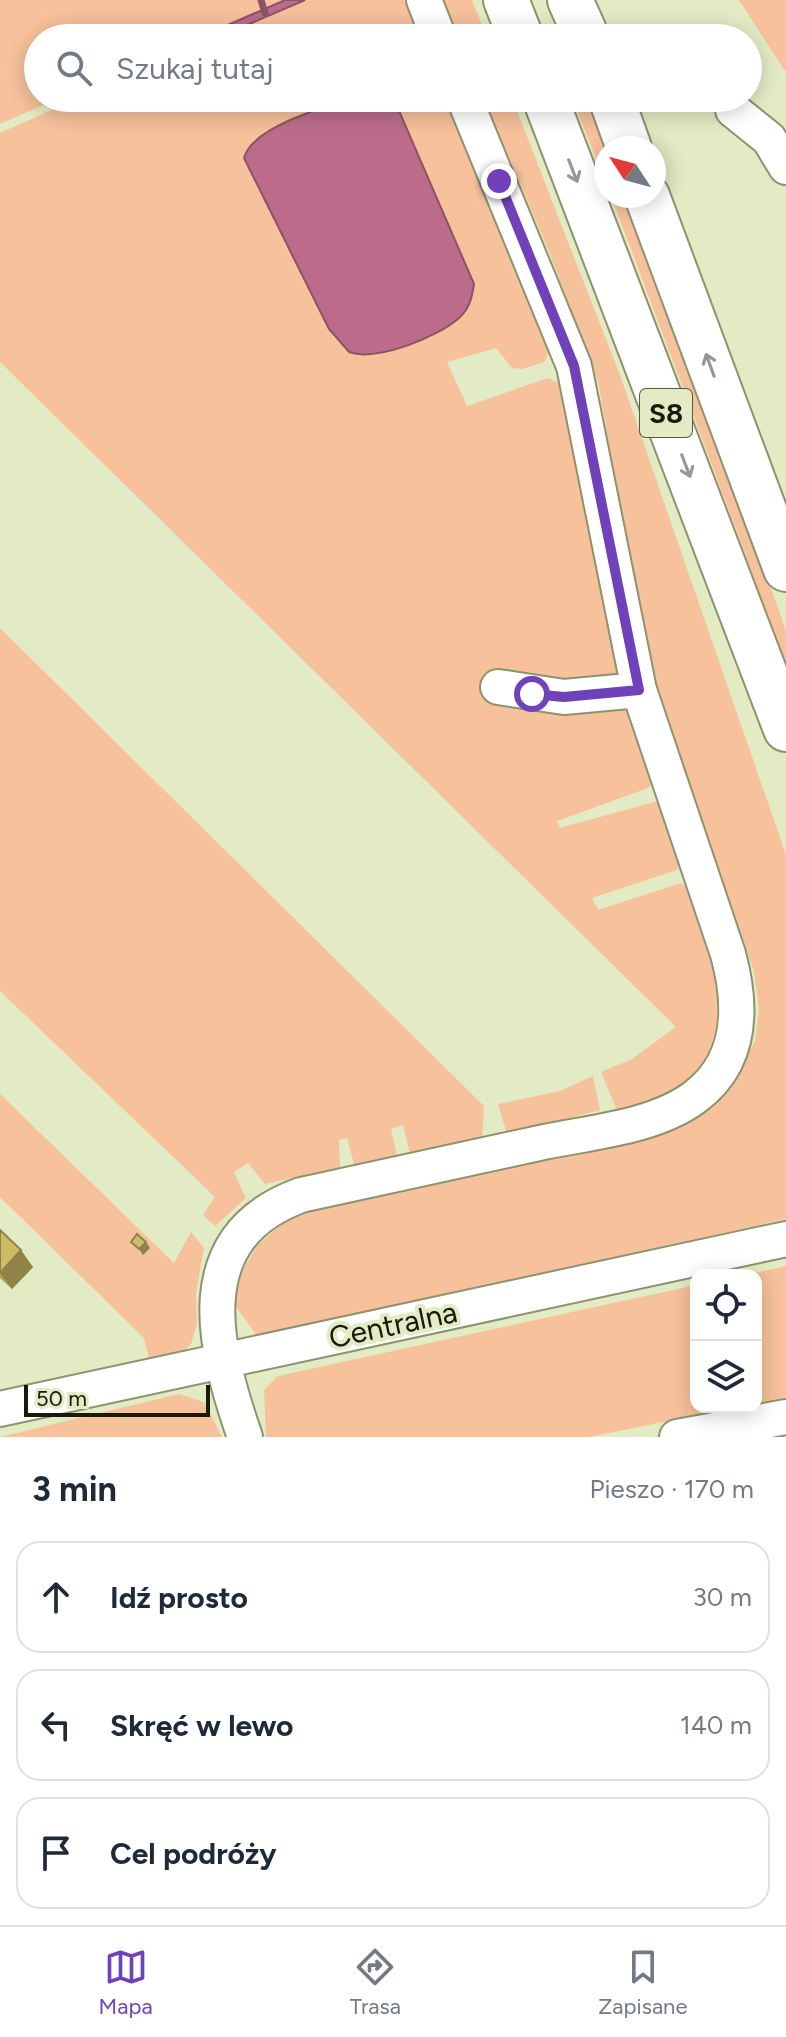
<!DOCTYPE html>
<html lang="pl">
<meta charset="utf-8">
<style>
:root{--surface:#fff;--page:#f6f6f7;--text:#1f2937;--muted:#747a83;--line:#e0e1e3;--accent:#7042ba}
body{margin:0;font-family:Figtree,sans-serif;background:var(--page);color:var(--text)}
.controls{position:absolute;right:24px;bottom:24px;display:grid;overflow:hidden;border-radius:16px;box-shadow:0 4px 20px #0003}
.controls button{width:72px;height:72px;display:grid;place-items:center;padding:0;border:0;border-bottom:2px solid var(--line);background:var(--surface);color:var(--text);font:40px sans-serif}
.compass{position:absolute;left:594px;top:136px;width:72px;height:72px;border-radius:50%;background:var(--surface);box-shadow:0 4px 20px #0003;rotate:306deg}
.scale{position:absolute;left:24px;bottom:20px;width:186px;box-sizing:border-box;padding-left:8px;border:4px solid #181b0c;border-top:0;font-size:22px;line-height:28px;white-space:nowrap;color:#181b0c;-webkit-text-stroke:6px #e2ebc3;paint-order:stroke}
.stop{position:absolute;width:24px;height:24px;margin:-18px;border:6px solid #7042ba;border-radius:50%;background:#fff}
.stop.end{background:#7042ba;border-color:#fff;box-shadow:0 2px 8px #0008}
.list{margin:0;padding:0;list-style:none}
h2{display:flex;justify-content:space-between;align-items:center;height:104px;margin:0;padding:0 32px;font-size:34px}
h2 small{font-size:26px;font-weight:400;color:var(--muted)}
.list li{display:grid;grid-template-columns:52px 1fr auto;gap:24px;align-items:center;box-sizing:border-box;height:112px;margin:0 16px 16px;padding:0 16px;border:2px solid var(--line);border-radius:24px}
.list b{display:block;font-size:30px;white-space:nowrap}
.list em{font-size:26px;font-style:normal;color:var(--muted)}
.icon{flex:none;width:44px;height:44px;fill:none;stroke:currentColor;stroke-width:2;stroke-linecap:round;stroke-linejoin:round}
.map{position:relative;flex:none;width:786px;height:1437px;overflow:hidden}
.search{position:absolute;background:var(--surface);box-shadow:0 4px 20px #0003;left:24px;right:24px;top:24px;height:88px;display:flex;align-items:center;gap:20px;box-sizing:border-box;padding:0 28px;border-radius:44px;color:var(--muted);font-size:30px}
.sheet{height:488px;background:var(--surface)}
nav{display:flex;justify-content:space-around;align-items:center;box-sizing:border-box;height:112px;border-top:2px solid var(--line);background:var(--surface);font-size:22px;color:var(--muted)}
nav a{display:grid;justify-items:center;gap:4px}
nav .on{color:var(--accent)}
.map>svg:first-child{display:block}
</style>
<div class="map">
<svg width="786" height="1437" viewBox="0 0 786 1437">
<rect width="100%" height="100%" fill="#e2ebc3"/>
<path fill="#f6c19b" d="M 0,0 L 285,0 L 198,38 L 38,38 L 38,98 L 60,98 L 0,124 Z
M 305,0 L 404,0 L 422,38 L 217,38 Z
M 442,0 L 472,0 L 487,38 L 458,38 Z
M 739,0 L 786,0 L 786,71 L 783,68 Z
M 79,98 L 355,98 L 253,141 L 244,158 L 329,329 L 375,355 L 443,328 L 474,284 L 400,113 L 385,98 L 447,98 L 551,349 L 544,362 L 522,369 L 512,368 L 496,348 L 447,362 L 467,406 L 548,378 L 563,386 L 619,678 L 651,774 L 652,784 L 648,788 L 557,821 L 560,828 L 658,801 L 680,863 L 677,870 L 592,898 L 598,910 L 681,883 L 688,888 C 698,922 714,959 719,994 C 725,1030 703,1077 670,1093 C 654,1101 634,1104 617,1110 L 601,1072 L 632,1059 L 676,1027 L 0,362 L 0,133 Z
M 484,98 L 512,98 L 620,375 L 786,855 L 786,1219 L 257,1336 L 234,1304 L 241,1273 L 257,1246 L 289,1218 L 409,1185 L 641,1139 L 706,1113 L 736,1077 L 755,1041 L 759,1009 L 754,971 L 645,659 L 599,386 L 550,254 Z
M 572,98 L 585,98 L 606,152 L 606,184 Z
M 611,196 L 623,196 L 718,438 L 786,631 L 786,677 L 746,556 Z
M 0,628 L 484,1106 L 482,1141 L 411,1158 L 403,1125 L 391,1129 L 397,1156 L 354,1164 L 347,1138 L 339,1140 L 340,1167 L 265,1184 L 248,1163 L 234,1172 L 246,1198 L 215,1226 L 203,1215 L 215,1197 L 0,991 Z
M 593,1076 L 600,1110 L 507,1134 L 498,1104 L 560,1091 Z
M 0,1094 L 174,1263 L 191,1232 L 204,1248 L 196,1293 L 197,1324 L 191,1344 L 172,1362 L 150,1362 L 144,1338 L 0,1197 Z
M 786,1266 L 786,1397 L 756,1403 L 756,1275 L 744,1275 Z
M 696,1285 L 696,1407 L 737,1407 L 589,1437 L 266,1437 L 264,1390 L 278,1376 Z
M 179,1394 L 204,1402 L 222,1437 L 0,1437 Z"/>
<path fill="#bc6c8a" stroke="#8b5464" stroke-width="2" d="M 285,0 L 305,0 L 217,38 L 198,38 Z
M 355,98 L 385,98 L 400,113 L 474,284 C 472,297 470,308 459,318 C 438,337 376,362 349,352 L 329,329 L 244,158 C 253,126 325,107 355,98 Z"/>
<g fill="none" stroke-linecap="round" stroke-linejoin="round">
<path stroke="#8b5464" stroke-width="7" d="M 261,0 L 265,13"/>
<g stroke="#8c936e" stroke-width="38">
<path id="minor" d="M 424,0 L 439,38
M 733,110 L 769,139 L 786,167
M 498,687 L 564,697 L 639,690
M 0,1409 L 786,1239
M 245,1437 C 213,1345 186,1237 301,1195 C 382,1177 463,1159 544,1142 C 592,1132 655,1127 695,1097 C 743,1061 742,1005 728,954 L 639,690 L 574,366 L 464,98
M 677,1437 L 786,1417"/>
</g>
<g stroke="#8c936e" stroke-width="48">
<path id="highway" d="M 506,0 L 521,38
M 570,0 L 587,38
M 545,98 L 786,729
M 611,98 L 629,148
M 647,196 L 786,569"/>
</g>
<use href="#minor" stroke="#fff" stroke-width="34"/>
<use href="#highway" stroke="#fff" stroke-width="44"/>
</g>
<path fill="#b1a159" d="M 0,1230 L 33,1267 L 12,1289 L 0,1278 Z"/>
<path fill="#908348" d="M 146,1242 L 150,1248 L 143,1255 L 139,1249 Z
M 21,1250 L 33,1267 L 12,1289 L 0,1273 Z"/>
<path fill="#cebb67" stroke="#908348" stroke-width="2" d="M 0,1230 L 21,1250 L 0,1273 Z
M 137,1234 L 146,1242 L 139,1249 L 131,1242 Z"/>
<defs><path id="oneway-shaft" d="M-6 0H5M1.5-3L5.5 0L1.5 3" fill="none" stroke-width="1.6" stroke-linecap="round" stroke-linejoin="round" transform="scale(2)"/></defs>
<g stroke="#979892">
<use href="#oneway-shaft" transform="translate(573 171) rotate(69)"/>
<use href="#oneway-shaft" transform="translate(710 365) rotate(-110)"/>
<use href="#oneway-shaft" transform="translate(686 466) rotate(69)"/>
</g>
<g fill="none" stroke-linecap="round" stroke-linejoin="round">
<path stroke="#7042ba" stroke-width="10" d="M 499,181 L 574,366 L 639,690 L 564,697 L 532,694"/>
</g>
<g text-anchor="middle" stroke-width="8" stroke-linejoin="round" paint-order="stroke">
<rect fill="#e2ebc3" stroke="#555943" stroke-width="2" x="640" y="389" width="52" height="48" rx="6"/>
<g font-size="28" font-weight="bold" fill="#181b0c">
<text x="666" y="423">S8</text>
</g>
<g font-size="30" fill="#181b0c" stroke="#e2ebc3">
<text transform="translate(393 1325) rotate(-12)" y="10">Centralna</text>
</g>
</g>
</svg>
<div class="controls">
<button><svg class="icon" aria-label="locate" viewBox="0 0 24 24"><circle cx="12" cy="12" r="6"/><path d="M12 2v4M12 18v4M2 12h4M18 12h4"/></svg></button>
<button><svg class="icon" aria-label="layers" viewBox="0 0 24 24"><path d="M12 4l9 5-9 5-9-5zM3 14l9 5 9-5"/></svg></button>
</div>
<svg class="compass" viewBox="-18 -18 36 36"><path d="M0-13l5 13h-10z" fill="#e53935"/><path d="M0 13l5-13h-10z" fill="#747a83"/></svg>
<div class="scale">50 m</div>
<div class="stop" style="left:532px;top:694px"></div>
<div class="stop end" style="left:499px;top:181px"></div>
<div class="search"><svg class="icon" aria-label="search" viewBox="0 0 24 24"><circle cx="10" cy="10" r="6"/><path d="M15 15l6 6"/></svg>Szukaj tutaj</div>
</div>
<section class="sheet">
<h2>3 min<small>Pieszo · 170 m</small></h2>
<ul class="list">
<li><svg class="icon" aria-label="ahead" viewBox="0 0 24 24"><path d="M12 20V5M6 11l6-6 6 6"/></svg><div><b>Idź prosto</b></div><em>30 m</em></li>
<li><svg class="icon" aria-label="left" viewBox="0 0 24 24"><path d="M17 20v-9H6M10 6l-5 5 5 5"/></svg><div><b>Skręć w lewo</b></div><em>140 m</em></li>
<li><svg class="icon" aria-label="arrive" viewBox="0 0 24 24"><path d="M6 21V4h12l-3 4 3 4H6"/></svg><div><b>Cel podróży</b></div></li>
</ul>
</section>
<nav>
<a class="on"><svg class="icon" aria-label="map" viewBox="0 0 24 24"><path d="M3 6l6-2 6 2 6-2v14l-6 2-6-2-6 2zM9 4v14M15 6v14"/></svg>Mapa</a>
<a><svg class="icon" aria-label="directions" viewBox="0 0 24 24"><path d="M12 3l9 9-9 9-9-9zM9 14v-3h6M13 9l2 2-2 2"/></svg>Trasa</a>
<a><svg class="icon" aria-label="saved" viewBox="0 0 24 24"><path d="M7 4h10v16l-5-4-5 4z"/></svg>Zapisane</a>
</nav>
